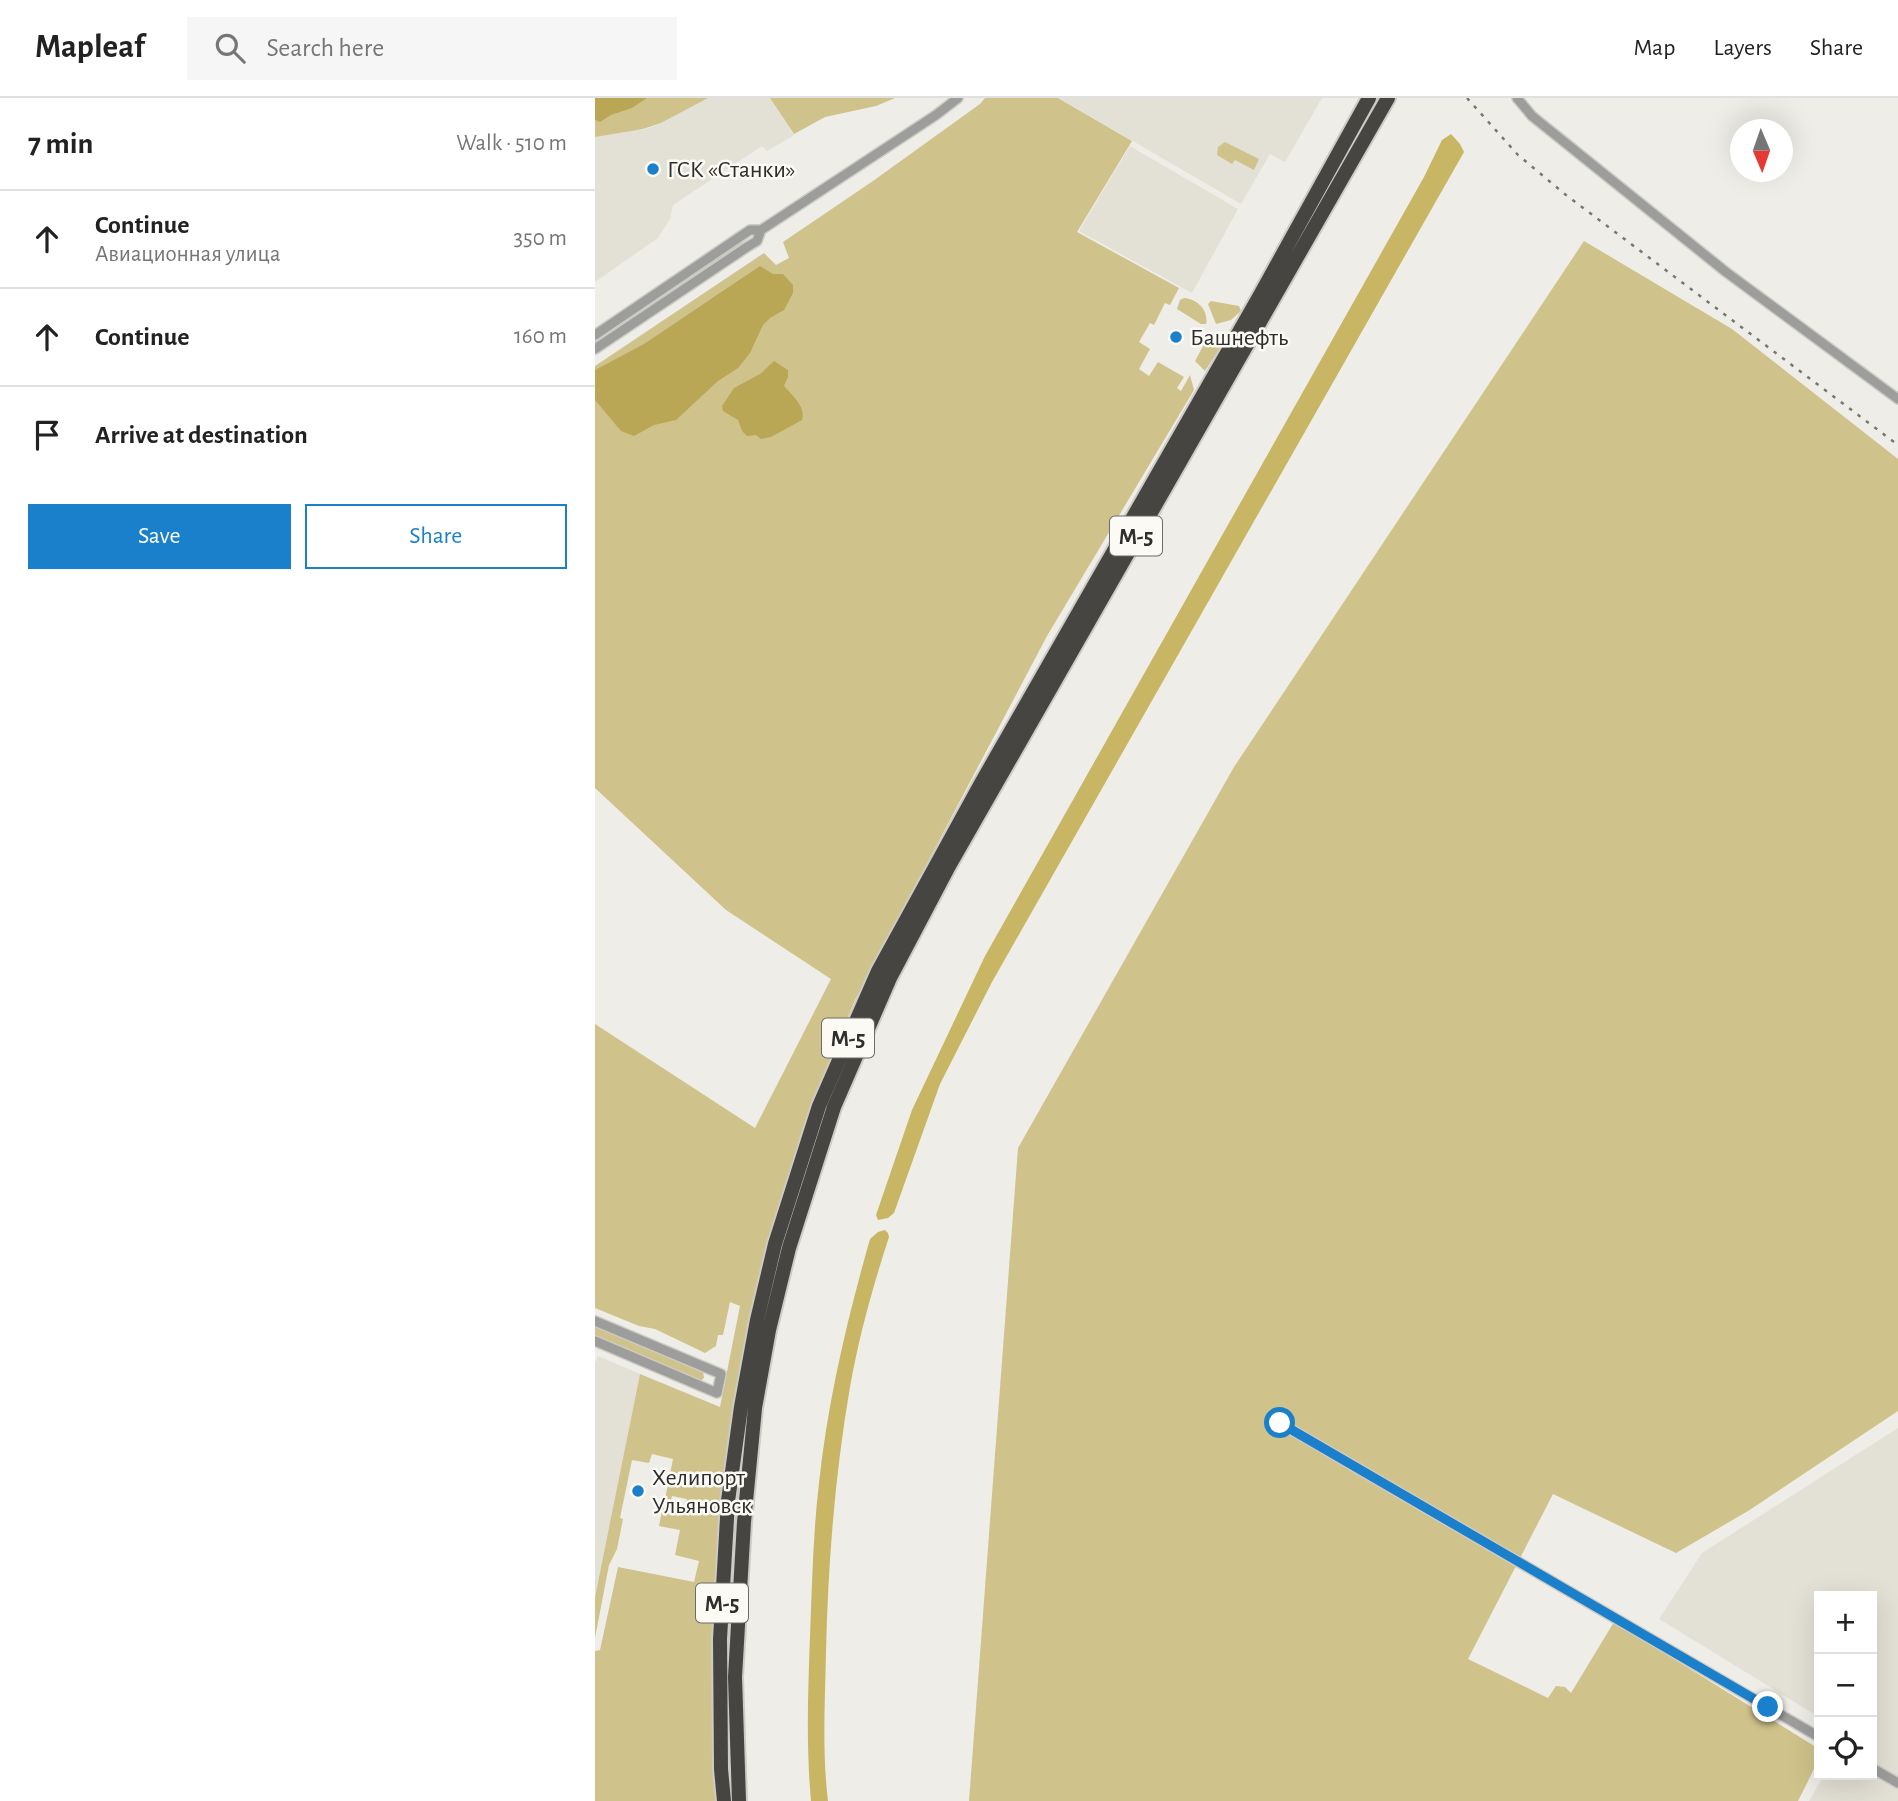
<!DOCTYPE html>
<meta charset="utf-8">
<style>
:root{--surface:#fff;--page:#f6f6f6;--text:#222;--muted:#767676;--line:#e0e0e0;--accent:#1b80cb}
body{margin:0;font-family:"Alegreya Sans",sans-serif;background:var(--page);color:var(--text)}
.controls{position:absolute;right:21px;bottom:21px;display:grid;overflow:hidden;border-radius:0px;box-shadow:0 7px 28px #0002}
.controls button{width:63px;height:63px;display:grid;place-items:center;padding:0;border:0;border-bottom:2px solid var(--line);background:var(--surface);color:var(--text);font:35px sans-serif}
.compass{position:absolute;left:1135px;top:21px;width:63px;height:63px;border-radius:50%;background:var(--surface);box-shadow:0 7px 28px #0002;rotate:178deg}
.stop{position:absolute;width:21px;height:21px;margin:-16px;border:5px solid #1b80cb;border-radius:50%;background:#fff}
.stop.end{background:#1b80cb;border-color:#fff;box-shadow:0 2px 7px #0008}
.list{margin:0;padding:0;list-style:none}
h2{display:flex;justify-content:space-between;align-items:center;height:91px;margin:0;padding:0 28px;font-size:30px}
h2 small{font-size:23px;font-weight:400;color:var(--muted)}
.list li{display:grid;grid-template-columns:46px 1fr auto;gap:21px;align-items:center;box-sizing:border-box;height:98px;padding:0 28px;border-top:2px solid var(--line)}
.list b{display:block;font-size:26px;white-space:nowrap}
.list p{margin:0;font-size:23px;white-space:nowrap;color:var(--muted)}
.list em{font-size:23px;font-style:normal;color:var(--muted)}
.actions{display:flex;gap:14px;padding:21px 28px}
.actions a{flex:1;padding:16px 0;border:2px solid var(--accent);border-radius:0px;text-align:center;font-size:24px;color:var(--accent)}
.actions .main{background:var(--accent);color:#fff}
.icon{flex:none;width:38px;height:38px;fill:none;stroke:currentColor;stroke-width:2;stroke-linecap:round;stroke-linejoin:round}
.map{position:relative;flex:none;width:1303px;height:1703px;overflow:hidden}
header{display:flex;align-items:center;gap:42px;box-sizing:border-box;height:98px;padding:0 35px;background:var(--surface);border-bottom:2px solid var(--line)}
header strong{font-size:33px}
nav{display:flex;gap:38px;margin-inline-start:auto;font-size:24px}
.search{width:490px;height:63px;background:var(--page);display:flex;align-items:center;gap:18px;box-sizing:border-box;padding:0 24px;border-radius:0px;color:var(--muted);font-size:26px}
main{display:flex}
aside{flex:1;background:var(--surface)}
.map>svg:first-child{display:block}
</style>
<header>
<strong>Mapleaf</strong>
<div class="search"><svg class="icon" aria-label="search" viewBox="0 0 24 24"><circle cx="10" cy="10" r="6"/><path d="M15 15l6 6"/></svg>Search here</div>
<nav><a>Map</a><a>Layers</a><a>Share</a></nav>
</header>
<main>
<aside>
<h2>7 min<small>Walk · 510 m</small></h2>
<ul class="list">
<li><svg class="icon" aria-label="ahead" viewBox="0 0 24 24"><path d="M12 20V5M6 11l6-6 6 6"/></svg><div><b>Continue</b><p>Авиационная улица</p></div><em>350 m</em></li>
<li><svg class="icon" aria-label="ahead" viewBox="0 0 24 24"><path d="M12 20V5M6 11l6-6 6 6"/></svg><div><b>Continue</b></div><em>160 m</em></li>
<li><svg class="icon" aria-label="arrive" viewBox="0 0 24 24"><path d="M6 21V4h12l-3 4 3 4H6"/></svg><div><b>Arrive at destination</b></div></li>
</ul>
<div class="actions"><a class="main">Save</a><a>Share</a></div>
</aside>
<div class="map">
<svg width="1303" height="1703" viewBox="0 0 1303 1703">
<rect width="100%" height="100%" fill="#eeede7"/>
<path fill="#e3e1d5" d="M 110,0 L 175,0 L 199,37 L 172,53 L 167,48 L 78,107 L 75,121 L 63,140 L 0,184 L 0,39 L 20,32 L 48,32 L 67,25 Z
M 464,0 L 727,0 L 690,64 L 675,56 L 646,106 Z
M 535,48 L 643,111 L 597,195 L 484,133 Z
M 3,1258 L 45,1276 L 0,1499 L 0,1265 Z
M 1303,1330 L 1303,1703 L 1214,1703 L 1229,1677 L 1277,1677 L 1277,1498 L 1224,1498 L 1224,1619 L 1064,1521 L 1107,1455 Z"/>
<path fill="#cfc38b" d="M 0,0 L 113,0 L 66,25 L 48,31 L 0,39 Z
M 175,0 L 300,0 L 281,8 L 230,19 L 199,36 Z
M 390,0 L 463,0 L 537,43 L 482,134 L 584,190 L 575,207 L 570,205 L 559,227 L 555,225 L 544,244 L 555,251 L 544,271 L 554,278 L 563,264 L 589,279 L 582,290 L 586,293 L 595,277 L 599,292 L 452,538 L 260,902 L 219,1001 L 174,1142 L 154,1223 L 140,1305 L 127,1400 L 121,1475 L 119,1530 L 121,1703 L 0,1703 L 0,1553 L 5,1552 L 23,1469 L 99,1484 L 104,1463 L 80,1457 L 85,1432 L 64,1428 L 68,1408 L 75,1409 L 74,1413 L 89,1416 L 92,1401 L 77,1398 L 76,1402 L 70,1401 L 78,1361 L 57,1356 L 54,1365 L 37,1362 L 25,1420 L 28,1421 L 22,1451 L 14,1467 L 0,1540 L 0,1499 L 45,1276 L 125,1309 L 145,1208 L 135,1204 L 128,1237 L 123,1237 L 121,1248 L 110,1255 L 60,1231 L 44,1228 L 0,1210 L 0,926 L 160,1030 L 236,881 L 131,812 L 0,690 L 0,268 L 169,155 L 181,167 L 194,160 L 188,144 L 278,83 L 385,6 Z
M 630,44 L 664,61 L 659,72 L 640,62 L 637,66 L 622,57 L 623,49 Z
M 989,143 L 1137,231 L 1303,361 L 1303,1313 L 1153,1413 L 1081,1455 L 958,1396 L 873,1561 L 953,1600 L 961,1588 L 970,1589 L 976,1595 L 1019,1524 L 1224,1651 L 1224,1661 L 1203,1703 L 374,1703 L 423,1050 L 639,669 Z
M 146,144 L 148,147 L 0,246 L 0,241 Z
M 589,200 C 602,201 614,212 611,226 L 606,226 L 582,211 L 585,202 Z
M 616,203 L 644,208 L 646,213 L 636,222 L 621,226 L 613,206 Z
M 613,239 L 619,240 L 627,247 L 610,273 L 600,263 Z
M 0,1227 L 108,1273 L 109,1280 L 105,1283 L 0,1239 Z"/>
<path fill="#c8b664" d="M 856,36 L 865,46 L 869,54 L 397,884 L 345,986 L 299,1115 L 293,1120 L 283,1122 L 281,1117 L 317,1012 L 390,858 L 829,79 L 847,42 Z
M 290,1132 L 293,1135 L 294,1139 C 278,1188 264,1238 255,1289 C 240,1376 233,1465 231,1554 C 230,1604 227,1654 233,1703 L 216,1703 C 211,1648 213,1593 215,1539 C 217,1488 218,1436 224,1385 C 233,1302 252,1222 275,1141 L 283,1134 Z"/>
<path fill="#b9a755" d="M 0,0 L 52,0 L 37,10 L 16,17 L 5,24 L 0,22 Z
M 165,168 L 178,176 L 188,176 L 198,187 L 198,195 L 189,212 L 175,220 L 168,227 L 155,255 L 143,270 L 123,283 L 81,322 L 59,327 L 39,338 L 26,333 L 0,302 L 0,272 L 49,246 Z
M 179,263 L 193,272 L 193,279 L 189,288 C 198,298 211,309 207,322 L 176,339 L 166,341 L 161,337 L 152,338 L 147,333 L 143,322 L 128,313 L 127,308 L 139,290 L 165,276 Z"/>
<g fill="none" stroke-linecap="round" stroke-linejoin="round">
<g stroke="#cccbc5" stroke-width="12">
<path id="minor" d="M 922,0 L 937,18 L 1131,174 L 1303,301
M 0,237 L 155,132 L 166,132
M 0,251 L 152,149 L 162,143 L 166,132 L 341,17 L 363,0
M 0,1223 L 126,1276 L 122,1295 L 0,1243
M 685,1325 L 1224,1639
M 1277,1670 L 1303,1685"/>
</g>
<g stroke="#cccbc5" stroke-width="18">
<path id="highway" d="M 129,1703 L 126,1671 L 125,1541 L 133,1403 L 146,1309 L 162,1222 L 180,1146 L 224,1008 L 283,873 L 385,687 L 664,199 L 774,0
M 144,1703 L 140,1579 L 149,1424 L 160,1310 L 174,1232 L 194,1150 L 239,1009 L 295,880 L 354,768 L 793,0"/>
</g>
<use href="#minor" stroke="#9d9d9b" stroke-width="9"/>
<use href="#highway" stroke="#464541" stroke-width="14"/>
<path stroke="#787774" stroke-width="2.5" stroke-dasharray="3.5 7" stroke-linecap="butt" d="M 872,0 L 923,57 L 971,97 L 1303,347"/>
</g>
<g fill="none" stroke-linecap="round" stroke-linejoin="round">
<path stroke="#1b80cb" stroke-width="9" d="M 685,1325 L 1173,1609"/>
</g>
<g fill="#1b80cb" stroke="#fbfaf5" stroke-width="2.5">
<circle cx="58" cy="71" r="7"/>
<circle cx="581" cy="239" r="7"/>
<circle cx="43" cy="1393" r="7"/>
</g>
<g text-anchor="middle" stroke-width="5" stroke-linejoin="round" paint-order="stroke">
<g fill="#fbfaf5" stroke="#6c6b68" stroke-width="2">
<rect x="515" y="418.5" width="52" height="39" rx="5"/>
<rect x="227" y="920.5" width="52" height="39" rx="5"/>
<rect x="101" y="1485.5" width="52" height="39" rx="5"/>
</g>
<g font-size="23" font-weight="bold" fill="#2f2e2c">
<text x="541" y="446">М-5</text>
<text x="253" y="948">М-5</text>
<text x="127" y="1513">М-5</text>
</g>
<g font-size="24" fill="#2f2e2c" stroke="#fbfaf5" text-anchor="start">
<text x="72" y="79">ГСК «Станки»</text>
<text x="595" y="247">Башнефть</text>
<text x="57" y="1387">Хелипорт<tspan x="57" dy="28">Ульяновск</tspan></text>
</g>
</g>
</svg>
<div class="controls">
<button>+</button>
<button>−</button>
<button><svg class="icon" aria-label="locate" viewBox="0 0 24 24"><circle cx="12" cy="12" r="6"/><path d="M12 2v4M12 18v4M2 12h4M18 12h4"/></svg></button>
</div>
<svg class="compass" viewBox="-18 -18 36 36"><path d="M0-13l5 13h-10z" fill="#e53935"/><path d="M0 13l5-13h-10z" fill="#767676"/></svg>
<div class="stop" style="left:685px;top:1325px"></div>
<div class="stop end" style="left:1173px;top:1609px"></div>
</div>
</main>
